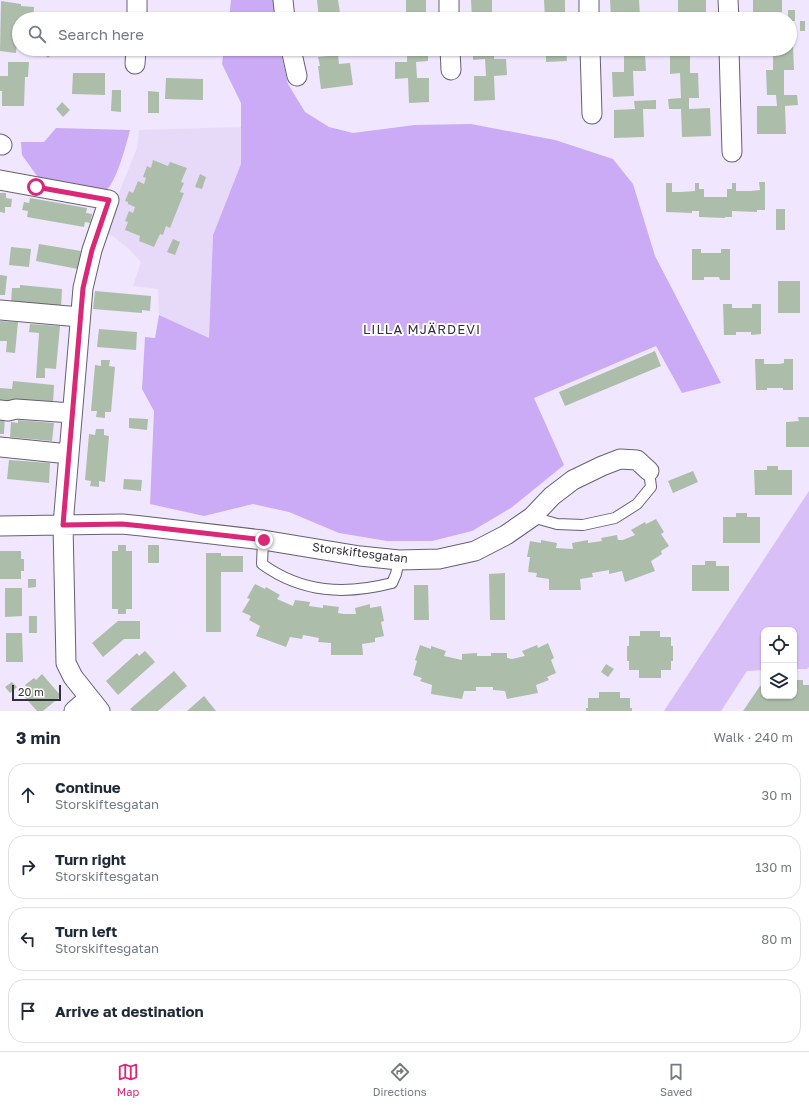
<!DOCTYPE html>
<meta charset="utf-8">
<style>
:root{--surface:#fff;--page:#f2f2f3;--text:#1f2937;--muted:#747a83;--line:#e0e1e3;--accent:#db2777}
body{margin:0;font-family:"Golos Text",sans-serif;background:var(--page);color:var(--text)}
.controls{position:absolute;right:12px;bottom:12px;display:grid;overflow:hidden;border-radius:8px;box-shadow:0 1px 3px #0004}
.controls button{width:36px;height:36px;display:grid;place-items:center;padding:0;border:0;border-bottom:1px solid var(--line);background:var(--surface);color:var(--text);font:20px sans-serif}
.scale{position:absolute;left:12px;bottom:10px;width:49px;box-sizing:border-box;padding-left:4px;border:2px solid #343039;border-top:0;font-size:11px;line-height:14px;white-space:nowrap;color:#343039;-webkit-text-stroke:3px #fff;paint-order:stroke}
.stop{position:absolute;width:12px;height:12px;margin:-9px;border:3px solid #db2777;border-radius:50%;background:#fff}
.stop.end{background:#db2777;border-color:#fff;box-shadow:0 1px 4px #0008}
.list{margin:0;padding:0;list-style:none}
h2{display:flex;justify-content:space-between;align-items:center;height:52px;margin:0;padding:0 16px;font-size:17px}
h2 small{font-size:13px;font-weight:400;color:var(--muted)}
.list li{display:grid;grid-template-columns:26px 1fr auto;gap:12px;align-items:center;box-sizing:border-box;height:64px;margin:0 8px 8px;padding:0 8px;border:1px solid var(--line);border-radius:16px}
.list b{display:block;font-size:15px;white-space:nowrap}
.list p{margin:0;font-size:13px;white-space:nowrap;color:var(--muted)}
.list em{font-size:13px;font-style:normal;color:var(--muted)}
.icon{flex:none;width:22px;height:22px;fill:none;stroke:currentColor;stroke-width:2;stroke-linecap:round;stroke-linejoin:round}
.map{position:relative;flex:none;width:809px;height:711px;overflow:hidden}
.search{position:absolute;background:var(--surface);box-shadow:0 1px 3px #0004;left:12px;right:12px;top:12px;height:44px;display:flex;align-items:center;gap:10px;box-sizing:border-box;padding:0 14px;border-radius:22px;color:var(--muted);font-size:15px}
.sheet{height:340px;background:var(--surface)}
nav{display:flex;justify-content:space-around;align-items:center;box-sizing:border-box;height:56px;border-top:1px solid var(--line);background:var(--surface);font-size:11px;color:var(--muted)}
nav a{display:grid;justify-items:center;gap:2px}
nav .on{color:var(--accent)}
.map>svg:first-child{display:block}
</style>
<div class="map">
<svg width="809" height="711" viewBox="0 0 809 711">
<rect width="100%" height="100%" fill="#f0e6fe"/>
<path fill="#e6daf8" d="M 241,127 L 241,164 L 213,235 L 209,339 L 159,315 L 158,289 L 133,286 L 141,262 L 129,249 L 113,236 L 103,233 L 137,148 L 139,130 Z"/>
<path fill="#d8bff8" d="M 809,491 L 809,667 L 807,669 L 794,669 L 794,630 L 764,630 L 764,670 L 747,671 L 721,711 L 664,711 Z"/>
<path fill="#cbabf5" d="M 231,0 L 274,0 L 276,19 L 229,19 Z
M 224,49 L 280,49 L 288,84 L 305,112 L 329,127 L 353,133 L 415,125 L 471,124 L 555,140 L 613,159 L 633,184 L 655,256 L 721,383 L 682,393 L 656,346 L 534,398 L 564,465 L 511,508 L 472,531 L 432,541 L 387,541 L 339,533 L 289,512 L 253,504 L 204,516 L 150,504 L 154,411 L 142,389 L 145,337 L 155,338 L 159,315 L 209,338 L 213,235 L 241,164 L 241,103 L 222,64 Z
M 56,128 L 130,130 C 127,142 116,184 106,190 C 97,195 54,185 42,183 L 22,155 L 21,142 L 44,142 Z"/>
<path fill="#acbeaa" d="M 317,0 L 338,0 L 341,19 L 319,19 Z
M 406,0 L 426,0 L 426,19 L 406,19 Z
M 471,0 L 492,0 L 492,19 L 472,19 Z
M 544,0 L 565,0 L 565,19 L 545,19 Z
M 610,0 L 639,0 L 640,16 L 653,16 L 653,19 L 632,19 L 632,16 L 611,17 Z
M 678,0 L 706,0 L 706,13 L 686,14 L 686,19 L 666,19 L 665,14 L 678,14 Z
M 753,0 L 782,0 L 782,12 L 753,12 Z
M 1,1 L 21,4 L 21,6 L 34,7 L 33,19 L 19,19 L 16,53 L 0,51 Z
M 788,10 L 795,10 L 795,21 L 790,21 L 790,19 L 788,19 Z
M 90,12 L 111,12 L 111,19 L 89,19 Z
M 158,15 L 170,15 L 170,19 L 158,19 Z
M 179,15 L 209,15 L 209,19 L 179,19 Z
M 800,21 L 805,21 L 805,31 L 800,31 Z
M 790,46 L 793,46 L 794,70 L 784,70 L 784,95 L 797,95 L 798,105 L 785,106 L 786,134 L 757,134 L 757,106 L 777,106 L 776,95 L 767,95 L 766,70 L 773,70 L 773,49 L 790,49 Z
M 42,49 L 49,49 L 53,53 L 48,58 L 41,51 Z
M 62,49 L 84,49 L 84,56 L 62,56 Z
M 407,49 L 428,49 L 428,61 L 416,62 L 417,78 L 429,78 L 429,102 L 409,103 L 408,78 L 395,79 L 395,62 L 407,62 Z
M 473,49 L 494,49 L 494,59 L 506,59 L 507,75 L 494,76 L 495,100 L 474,101 L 474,76 L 486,76 L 485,59 L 473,60 Z
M 546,49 L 566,49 L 567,61 L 546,62 Z
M 612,49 L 632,49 L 633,54 L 645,54 L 646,71 L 633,71 L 634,96 L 613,97 L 612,72 L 624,72 L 624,55 L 612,55 Z
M 679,49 L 690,49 L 690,73 L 698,73 L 699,98 L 689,98 L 689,109 L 710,108 L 711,136 L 682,137 L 681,109 L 669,109 L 668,99 L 681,98 L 680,73 L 670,74 L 670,50 Z
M 338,55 L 339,64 L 350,63 L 353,85 L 321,89 L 318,66 L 320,66 L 318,57 Z
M 8,62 L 29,62 L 28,77 L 25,77 L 24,106 L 2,106 L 2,91 L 0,91 L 0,76 L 8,76 Z
M 73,73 L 105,73 L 105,95 L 72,94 Z
M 166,78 L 203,79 L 203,100 L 165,99 Z
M 112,90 L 121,90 L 121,112 L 111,111 Z
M 148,91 L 159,92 L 159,113 L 148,113 Z
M 656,100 L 656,109 L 643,109 L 644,137 L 614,138 L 614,110 L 635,109 L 634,101 Z
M 62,102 L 70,110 L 63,117 L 56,109 Z
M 153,160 L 168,166 L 170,162 L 187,168 L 181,182 L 184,183 L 180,192 L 184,193 L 170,228 L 166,226 L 163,235 L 160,234 L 154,247 L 139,241 L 140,236 L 125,230 L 128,222 L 125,221 L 129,211 L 133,213 L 135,207 L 128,204 L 128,202 L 125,201 L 129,191 L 133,193 L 138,181 L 144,184 L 146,178 L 143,177 L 147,166 L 151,168 Z
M 200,174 L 206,177 L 202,189 L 195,187 Z
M 759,182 L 765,182 L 765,210 L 757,210 L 757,212 L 732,211 L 732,217 L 725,217 L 725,218 L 699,217 L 699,211 L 692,211 L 692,213 L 666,212 L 666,183 L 672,183 L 672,192 L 681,192 L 695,191 L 695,183 L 699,183 L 699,189 L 704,189 L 704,197 L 727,197 L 727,189 L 732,189 L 732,183 L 736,183 L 736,191 L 751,191 L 760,190 Z
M 0,193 L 6,193 L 6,198 L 12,199 L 11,207 L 5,207 L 5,213 L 0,212 Z
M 30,198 L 87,208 L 86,213 L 92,214 L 90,223 L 85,222 L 84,227 L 27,217 L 28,211 L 22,210 L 24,202 L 29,203 Z
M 776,209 L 785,209 L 785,230 L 776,230 Z
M 173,239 L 180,242 L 175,255 L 167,252 Z
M 39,244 L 81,251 L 78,269 L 36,261 Z
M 11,247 L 31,249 L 29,267 L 9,265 Z
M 692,249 L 701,249 L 701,253 L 721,253 L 721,249 L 730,249 L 730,280 L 720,280 L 719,277 L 704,277 L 704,280 L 692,280 Z
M 0,275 L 7,276 L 5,295 L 0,295 Z
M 778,281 L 800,281 L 800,313 L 778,313 Z
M 20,285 L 62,289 L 61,307 L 11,303 L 12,288 L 20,288 Z
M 95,291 L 151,296 L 150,311 L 142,310 L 142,313 L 93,309 Z
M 723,304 L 732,304 L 732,308 L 752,308 L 752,304 L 761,304 L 761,334 L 751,335 L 751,332 L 736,332 L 736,335 L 724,335 Z
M 0,321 L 18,322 L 15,353 L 6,352 L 7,341 L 0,341 Z
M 30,324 L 60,326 L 56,369 L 45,368 L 45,378 L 36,378 L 39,333 L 29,332 Z
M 99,329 L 137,332 L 136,350 L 97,347 Z
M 655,351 L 661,366 L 565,406 L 559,392 Z
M 755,359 L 764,359 L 764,364 L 779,364 L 784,363 L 784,359 L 793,359 L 793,390 L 783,390 L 783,388 L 767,388 L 767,390 L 756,390 Z
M 101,360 L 110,360 L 109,366 L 115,367 L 111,412 L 105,412 L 105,418 L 96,417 L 97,411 L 91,411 L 95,365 L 101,366 Z
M 13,381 L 54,385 L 53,403 L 12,399 L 11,406 L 0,406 L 0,388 L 12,389 Z
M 0,414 L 5,414 L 4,434 L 0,434 Z
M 798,417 L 809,417 L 809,447 L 786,447 L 786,422 L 799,421 Z
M 129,418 L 148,419 L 147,430 L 129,428 Z
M 18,420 L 54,423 L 52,441 L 10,437 L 11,422 L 18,423 Z
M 96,429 L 104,429 L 104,435 L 109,436 L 105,482 L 99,481 L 99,487 L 90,486 L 91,481 L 85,480 L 89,434 L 95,435 Z
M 9,460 L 50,463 L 49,483 L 7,479 Z
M 767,466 L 778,466 L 778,470 L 792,470 L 792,495 L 755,495 L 754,470 L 767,470 Z
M 693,471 L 698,482 L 673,493 L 668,481 Z
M 124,479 L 142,480 L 141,491 L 123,489 Z
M 736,513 L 747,513 L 747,517 L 760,517 L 760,543 L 723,543 L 723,517 L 736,517 Z
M 656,519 L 664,532 L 661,534 L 669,546 L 661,551 L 662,554 L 651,561 L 655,571 L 625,582 L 622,571 L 609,574 L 609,570 L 592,573 L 593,577 L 580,579 L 581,590 L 549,590 L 549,579 L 536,577 L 537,573 L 528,572 L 530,557 L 527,557 L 530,541 L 541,543 L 541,540 L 557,543 L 556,548 L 573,549 L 572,543 L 588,540 L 588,543 L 602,541 L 601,538 L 617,535 L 618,540 L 623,540 L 635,535 L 631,530 L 645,522 L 646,524 Z
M 118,545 L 126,545 L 126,551 L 132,551 L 132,609 L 126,609 L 126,614 L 118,614 L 118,609 L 112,609 L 112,551 L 118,551 Z
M 148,545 L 159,545 L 159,563 L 148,563 Z
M 0,551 L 21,551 L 21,559 L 24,559 L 24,571 L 21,571 L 21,579 L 0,579 Z
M 206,553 L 221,553 L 221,556 L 243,556 L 243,572 L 221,572 L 221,632 L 206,632 Z
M 705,561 L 716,561 L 716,566 L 729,566 L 729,591 L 692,591 L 692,565 L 705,565 Z
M 505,573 L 505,620 L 490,620 L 489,574 Z
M 28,579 L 36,579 L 36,587 L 28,588 Z
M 255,584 L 265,589 L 266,587 L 280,595 L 277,599 L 293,606 L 295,600 L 310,602 L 309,606 L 323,608 L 323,605 L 339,607 L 338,613 L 344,614 L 356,614 L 355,608 L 370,604 L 370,608 L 381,606 L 384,621 L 381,622 L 384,636 L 375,638 L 375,642 L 362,644 L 363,655 L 331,655 L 331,643 L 318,642 L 319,638 L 303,635 L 302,639 L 290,637 L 286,647 L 256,636 L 260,626 L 249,620 L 251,616 L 242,612 L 250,599 L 247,598 Z
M 414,585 L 428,585 L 429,620 L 414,620 Z
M 5,588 L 22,588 L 22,616 L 5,617 Z
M 29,616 L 37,616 L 37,633 L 29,633 Z
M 118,621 L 140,621 L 140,639 L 124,639 L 103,657 L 92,643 Z
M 640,631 L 660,631 L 660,637 L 671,637 L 671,646 L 673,646 L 673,661 L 671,661 L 671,670 L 661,670 L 661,678 L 639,678 L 639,670 L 629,670 L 629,661 L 627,661 L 627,646 L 629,646 L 629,636 L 640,636 Z
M 6,633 L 22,633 L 23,662 L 6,662 Z
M 548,643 L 554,658 L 551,660 L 556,673 L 547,677 L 549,680 L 536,685 L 538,693 L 507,699 L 505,691 L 493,690 L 493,687 L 476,687 L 476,691 L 464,691 L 462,699 L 431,694 L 432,685 L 420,681 L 422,678 L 413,675 L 417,661 L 415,660 L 420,645 L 431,649 L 431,646 L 446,651 L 444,656 L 462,660 L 462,654 L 477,653 L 477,656 L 491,656 L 491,653 L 507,653 L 507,658 L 512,659 L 525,656 L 522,651 L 537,645 L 538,648 Z
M 145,651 L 155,662 L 118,695 L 106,681 L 137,653 L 139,656 Z
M 606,664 L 614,669 L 608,677 L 601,672 Z
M 174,671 L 187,686 L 158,711 L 132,711 L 130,709 Z
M 42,674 L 61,696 L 43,711 L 37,711 L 21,693 L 27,687 L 25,685 L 34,678 L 36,680 Z
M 797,680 L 803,680 L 803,685 L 809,685 L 809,711 L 743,711 L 760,686 L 764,686 L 764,696 L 794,696 L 794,686 L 797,685 Z
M 12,682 L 17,687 L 10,693 L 5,687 Z
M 599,692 L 620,692 L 620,698 L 630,698 L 630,708 L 632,708 L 632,711 L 586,711 L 586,708 L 588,708 L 588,698 L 599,698 Z
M 204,696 L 216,711 L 187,711 L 195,704 Z"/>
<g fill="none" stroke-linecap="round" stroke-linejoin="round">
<g stroke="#685f73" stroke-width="12">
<path id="lane" d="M 532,517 L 557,524 L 583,525 L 615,518 L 637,504 L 651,487 L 649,471
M 263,540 L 262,564 C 302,593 345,595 392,583 L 396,574 L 399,560"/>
</g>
<g stroke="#685f73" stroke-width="21">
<path id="street" d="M 283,0 L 285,19
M 449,0 L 449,19
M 589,0 L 589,19
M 728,0 L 729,19
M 137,19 L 137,0
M 291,49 L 297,76
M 450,49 L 451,70
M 590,49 L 592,114
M 729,49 L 732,152
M 135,64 L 136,49
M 0,144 L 2,145
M 0,180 L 109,200 L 92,250 L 83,288 L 63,525 L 66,663 L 73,677 L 100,711
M 0,310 L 80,317
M 0,410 L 8,411 L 16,409 L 72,413
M 0,447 L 69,454
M 0,526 L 122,524 L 142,526 L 263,540 L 360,556 L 399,560 L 439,559 L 475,551 L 506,535 L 532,517 L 552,496 L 573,480 L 602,466 L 620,459 L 637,460 L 649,471
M 74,711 L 89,698"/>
</g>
<use href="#lane" stroke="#fff" stroke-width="10"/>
<use href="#street" stroke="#fff" stroke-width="19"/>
</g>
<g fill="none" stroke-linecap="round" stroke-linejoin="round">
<path stroke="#db2777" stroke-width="5" d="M 36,187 L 109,200 L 92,250 L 83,288 L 63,525 L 122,524 L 142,526 L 264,540"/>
</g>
<g text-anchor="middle" stroke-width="4" stroke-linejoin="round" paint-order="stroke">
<g font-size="12" fill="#343039" stroke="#fff">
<text transform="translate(360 553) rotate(7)" y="4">Storskiftesgatan</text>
</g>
<g font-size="13" letter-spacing="1" fill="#343039" stroke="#fff">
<text x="422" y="334">LILLA MJÄRDEVI</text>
</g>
</g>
</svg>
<div class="controls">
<button><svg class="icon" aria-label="locate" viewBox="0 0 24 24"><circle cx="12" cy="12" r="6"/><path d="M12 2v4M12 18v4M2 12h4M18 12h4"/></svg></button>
<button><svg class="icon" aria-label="layers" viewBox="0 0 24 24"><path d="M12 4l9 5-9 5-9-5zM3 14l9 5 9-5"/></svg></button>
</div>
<div class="scale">20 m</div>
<div class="stop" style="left:36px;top:187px"></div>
<div class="stop end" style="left:264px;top:540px"></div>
<div class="search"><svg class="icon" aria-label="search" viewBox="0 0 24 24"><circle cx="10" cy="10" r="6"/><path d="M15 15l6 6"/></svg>Search here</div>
</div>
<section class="sheet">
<h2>3 min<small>Walk · 240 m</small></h2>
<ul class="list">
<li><svg class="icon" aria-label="ahead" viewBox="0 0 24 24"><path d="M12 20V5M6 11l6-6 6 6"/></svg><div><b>Continue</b><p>Storskiftesgatan</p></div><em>30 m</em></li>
<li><svg class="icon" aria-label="right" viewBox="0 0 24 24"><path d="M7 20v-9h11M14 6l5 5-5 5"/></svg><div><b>Turn right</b><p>Storskiftesgatan</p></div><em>130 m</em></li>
<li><svg class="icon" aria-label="left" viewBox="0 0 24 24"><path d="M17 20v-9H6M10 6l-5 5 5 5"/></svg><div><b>Turn left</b><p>Storskiftesgatan</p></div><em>80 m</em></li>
<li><svg class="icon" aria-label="arrive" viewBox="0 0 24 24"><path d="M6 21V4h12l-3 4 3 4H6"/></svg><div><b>Arrive at destination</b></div></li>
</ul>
</section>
<nav>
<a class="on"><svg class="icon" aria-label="map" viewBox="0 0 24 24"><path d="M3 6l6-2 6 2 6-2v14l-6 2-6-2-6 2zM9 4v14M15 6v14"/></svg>Map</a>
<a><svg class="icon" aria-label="directions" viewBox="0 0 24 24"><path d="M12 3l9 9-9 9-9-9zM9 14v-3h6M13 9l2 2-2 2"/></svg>Directions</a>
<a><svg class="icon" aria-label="saved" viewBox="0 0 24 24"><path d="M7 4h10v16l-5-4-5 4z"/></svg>Saved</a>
</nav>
